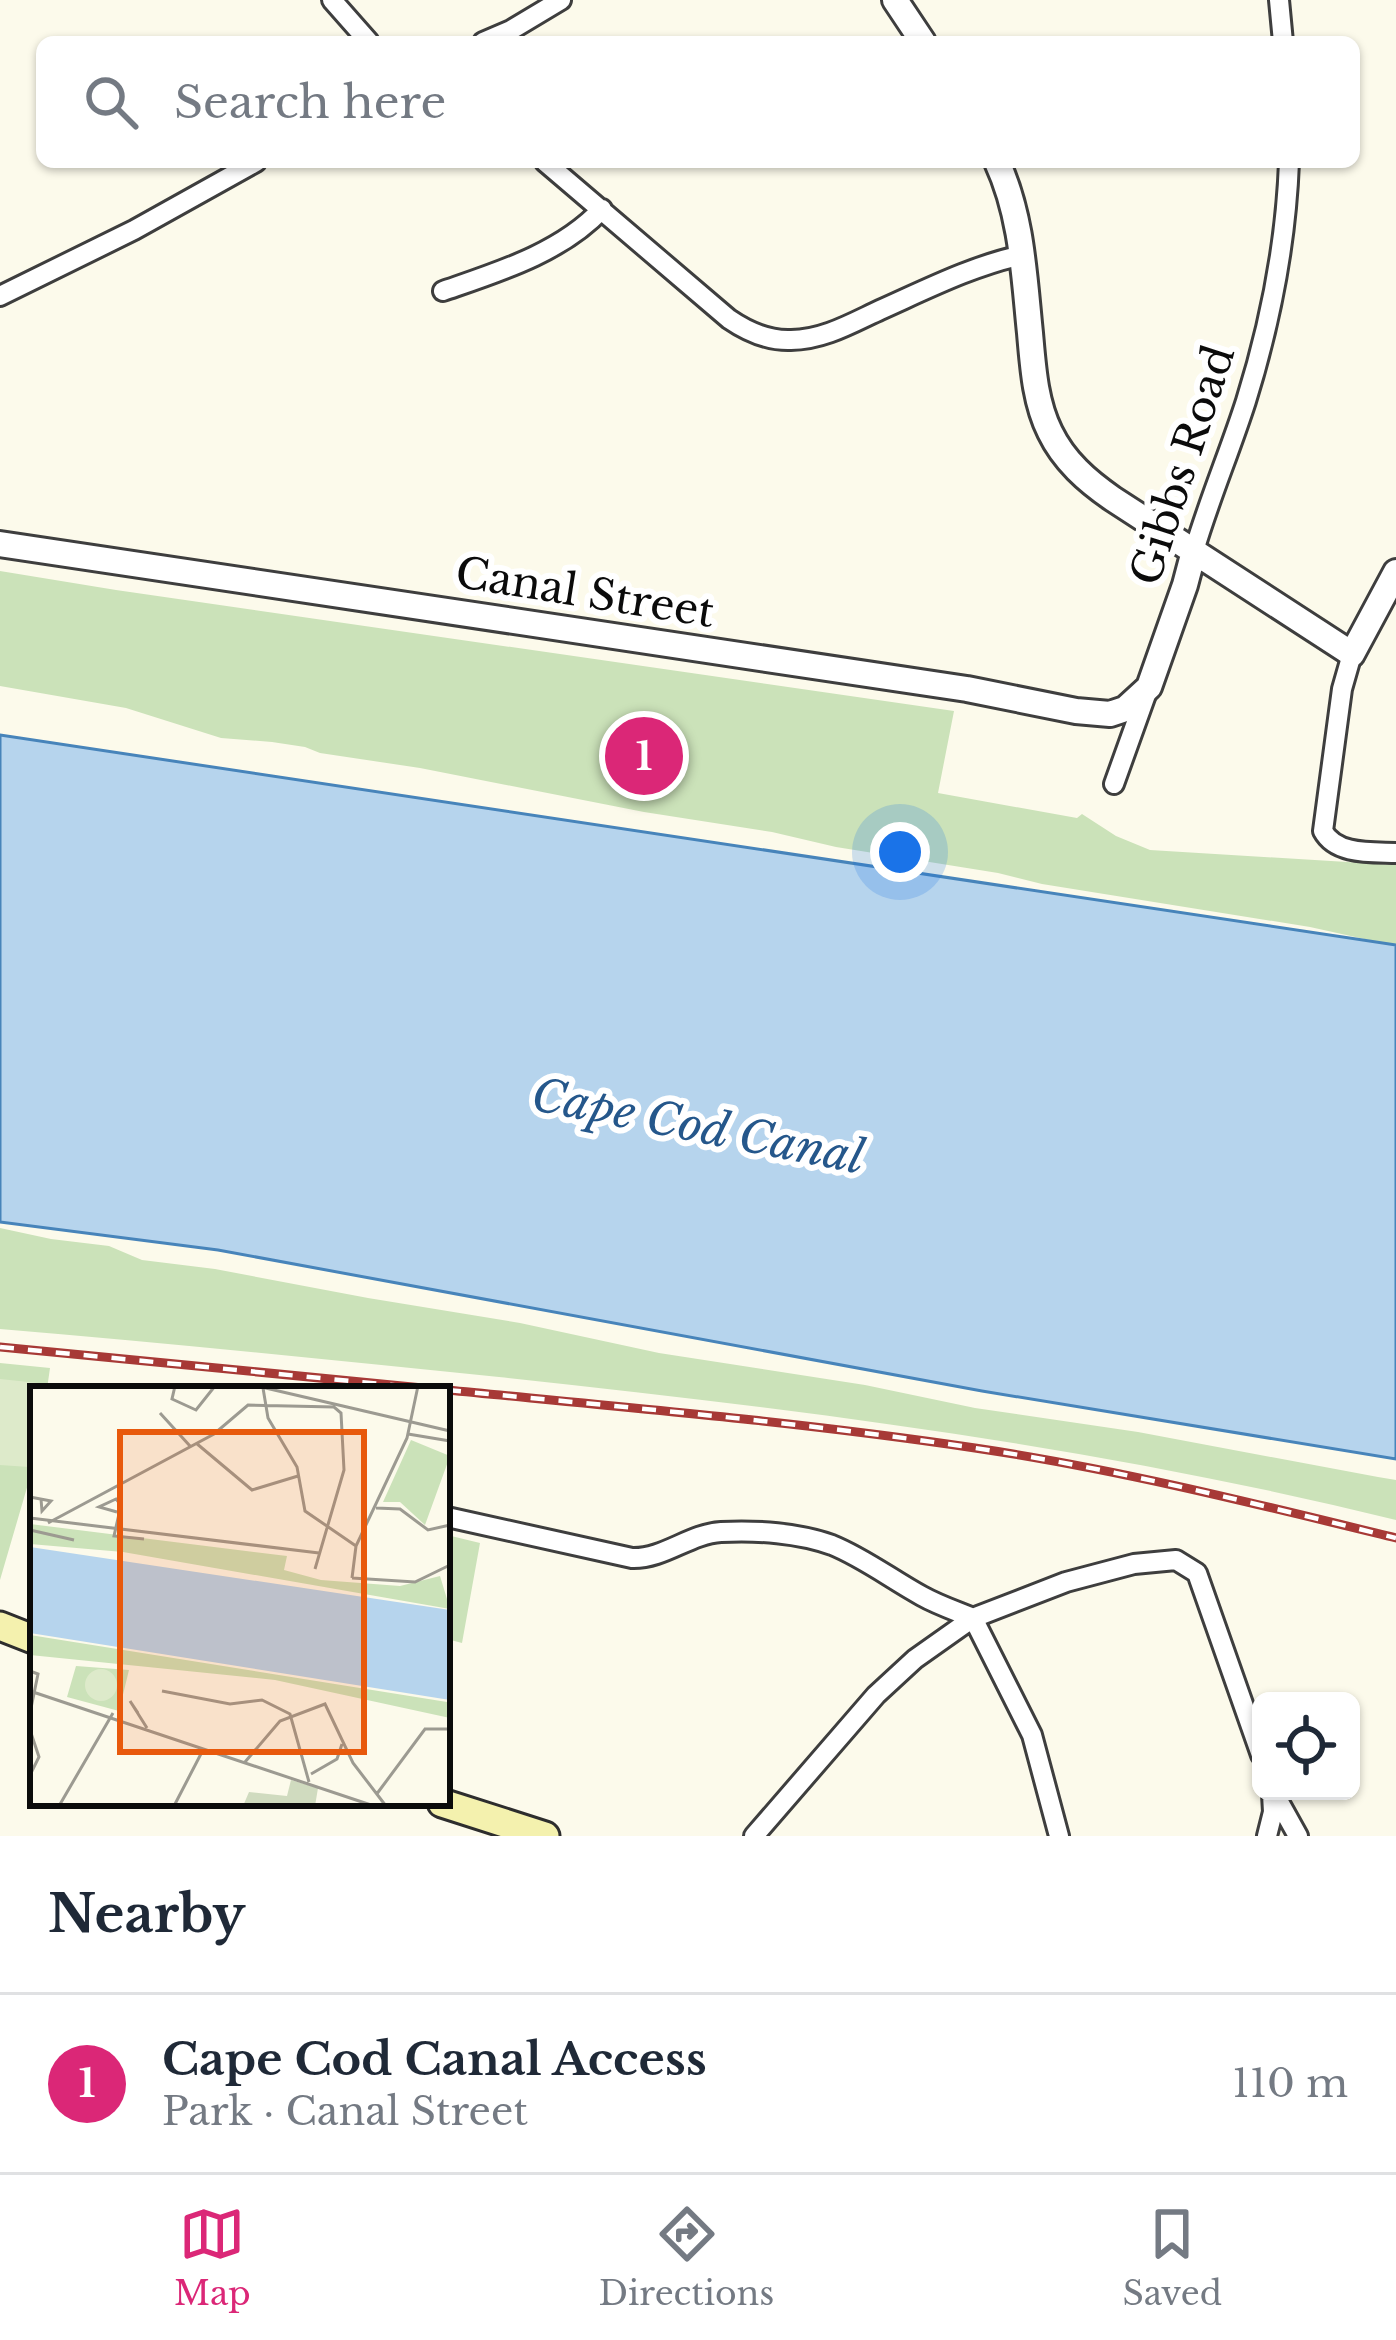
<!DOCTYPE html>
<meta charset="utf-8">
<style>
:root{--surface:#fff;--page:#f2f2f3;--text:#1f2937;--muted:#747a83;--line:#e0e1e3;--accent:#db2777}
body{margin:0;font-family:"Libre Baskerville",serif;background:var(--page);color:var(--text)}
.controls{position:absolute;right:36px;bottom:36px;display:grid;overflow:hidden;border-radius:18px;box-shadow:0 3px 9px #0004}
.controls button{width:108px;height:108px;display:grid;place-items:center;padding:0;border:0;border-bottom:3px solid var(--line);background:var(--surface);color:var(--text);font:60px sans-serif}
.you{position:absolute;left:900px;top:852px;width:42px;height:42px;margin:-30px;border:9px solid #fff;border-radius:50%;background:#1a73e8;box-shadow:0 0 0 18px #1a73e833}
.badge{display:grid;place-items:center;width:78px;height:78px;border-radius:50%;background:var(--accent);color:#fff;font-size:39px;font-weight:700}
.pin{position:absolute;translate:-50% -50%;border:6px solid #fff;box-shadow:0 3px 12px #0006}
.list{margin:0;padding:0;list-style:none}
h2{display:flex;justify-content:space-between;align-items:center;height:156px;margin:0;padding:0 48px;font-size:51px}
h2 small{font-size:39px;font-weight:400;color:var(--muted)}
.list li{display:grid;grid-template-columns:78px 1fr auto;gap:36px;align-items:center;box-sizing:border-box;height:180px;padding:0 48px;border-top:3px solid var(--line)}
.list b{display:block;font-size:45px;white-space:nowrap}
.list p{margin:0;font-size:39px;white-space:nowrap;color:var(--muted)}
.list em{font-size:39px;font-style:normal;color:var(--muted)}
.icon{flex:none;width:66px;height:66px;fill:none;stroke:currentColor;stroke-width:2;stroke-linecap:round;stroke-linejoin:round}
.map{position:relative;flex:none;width:1396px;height:1836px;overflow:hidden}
.search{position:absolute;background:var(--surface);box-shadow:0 3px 9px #0004;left:36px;right:36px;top:36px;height:132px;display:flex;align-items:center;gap:30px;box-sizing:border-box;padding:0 42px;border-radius:18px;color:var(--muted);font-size:45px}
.sheet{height:336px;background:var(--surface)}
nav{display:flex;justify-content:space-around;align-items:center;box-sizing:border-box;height:168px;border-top:3px solid var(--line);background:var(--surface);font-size:33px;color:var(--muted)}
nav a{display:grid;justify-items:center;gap:6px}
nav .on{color:var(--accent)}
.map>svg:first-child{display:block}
</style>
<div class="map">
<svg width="1396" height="1836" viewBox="0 0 1396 1836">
<rect width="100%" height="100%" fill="#fcfaeb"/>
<path fill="#cbe2b9" d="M 0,571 L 116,590 L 954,711 L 938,793 L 1077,818 L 1082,814 L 1116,836 L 1150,850 L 1396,865 L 1396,946 L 1310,927 L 1042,884 L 998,873 L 836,847 L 772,832 L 644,812 L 420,768 L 320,753 L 305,747 L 272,742 L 221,738 L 126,708 L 0,686 Z
M 0,1228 L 51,1239 L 109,1246 L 142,1260 L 215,1269 L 368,1298 L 520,1323 L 659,1353 L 865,1385 L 975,1408 L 1138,1432 L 1378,1477 L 1396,1480 L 1396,1520 C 1101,1447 800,1409 499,1377 C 332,1360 166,1343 0,1329 Z
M 0,1363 L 50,1368 L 47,1389 L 33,1389 L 33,1467 L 0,1580 Z
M 447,1535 L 480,1543 L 462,1643 L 447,1639 Z"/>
<path fill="#ddeaca" d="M 0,1379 L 38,1383 L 37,1389 L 33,1389 L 29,1467 L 0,1465 Z"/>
<path fill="#b6d4ed" stroke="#4784ba" stroke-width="3" d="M 0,735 L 1396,945 L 1396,1459 L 982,1391 L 218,1250 L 0,1222 Z"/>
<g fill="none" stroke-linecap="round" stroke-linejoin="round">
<g stroke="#3e3e3e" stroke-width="24">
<path id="minor" d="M 332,0 L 369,42
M 1279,0 L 1283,42
M 483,42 L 511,30 L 561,0
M 545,162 L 729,319 C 748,332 768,341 791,340 C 823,340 852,323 880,310 C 927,289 972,266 1022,255
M 443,291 C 498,272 561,253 602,209
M 0,296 L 134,230 L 256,162
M 1194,551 C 1209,500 1230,451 1246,401 C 1270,324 1286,243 1289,162
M 1352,654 L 1342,689 L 1323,831 C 1336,855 1371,852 1396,853
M 1114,784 L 1147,692
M 447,1517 L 632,1558 C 664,1559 689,1534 721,1532 C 756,1530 799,1533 832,1545 C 864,1558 891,1579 922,1596 C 938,1605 956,1611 973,1618 L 1032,1735 L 1059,1836
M 1273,1791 L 1298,1836
M 754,1836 L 876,1695 L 915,1659 L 973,1618 L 1066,1582 L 1134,1564 L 1176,1560 L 1197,1573 L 1261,1755
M 1267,1836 L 1273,1812 L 1272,1794"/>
</g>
<g stroke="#3e3e3e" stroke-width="30">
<path id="tertiary" d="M 895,0 L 923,42
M 997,162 C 1022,216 1024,275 1030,333 C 1033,367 1035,402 1050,432 C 1064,461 1087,481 1113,499 L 1352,654 L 1396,572
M 0,544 L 967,689 L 1076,711 L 1110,714 L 1125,709 L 1149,687 L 1185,585 L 1194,551"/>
</g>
<g stroke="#2d2d2d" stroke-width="33">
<path id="secondary" d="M 0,1626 L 33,1639
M 442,1803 L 545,1836"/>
</g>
<use href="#minor" stroke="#fff" stroke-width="18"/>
<use href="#tertiary" stroke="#fff" stroke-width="24"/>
<use href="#secondary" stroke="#f4f1ae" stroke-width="27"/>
<g stroke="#a73936" stroke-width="9">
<path id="rail" d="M 0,1347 L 433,1389
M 447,1390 C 623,1407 800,1422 975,1448 C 1117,1469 1257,1504 1396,1538"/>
</g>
<use href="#rail" stroke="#fff" stroke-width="4.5" stroke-dasharray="14" stroke-linecap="butt"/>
</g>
<g text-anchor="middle" stroke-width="12" stroke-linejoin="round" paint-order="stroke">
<g font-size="42" fill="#0b0b0b" stroke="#fff">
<text transform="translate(1182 465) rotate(-72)" y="15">Gibbs Road</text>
<text transform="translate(585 592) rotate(9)" y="15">Canal Street</text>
</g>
<g font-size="45" font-style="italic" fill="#25578b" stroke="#fff">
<text transform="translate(698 1126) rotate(11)" y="16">Cape Cod Canal</text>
</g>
</g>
<g transform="translate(30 1386)">
<rect width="420" height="420" fill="#fcfaeb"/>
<path d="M 381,54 L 420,70 L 395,139 L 370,116 L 353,116 ZM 0,138 L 257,170 L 254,184 L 291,194 L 370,200 L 410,190 L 420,223 L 93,166 L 0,158 ZM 0,249 L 417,316 L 420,332 L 245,294 L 0,269 ZM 46,280 L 99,284 L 89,325 L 37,311 Z" fill="#cbe2b9"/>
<path d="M 261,394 L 288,402 L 285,420 L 213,420 L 219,406 L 257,410 Z" fill="#d0dbbf"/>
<path d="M55 299a16 16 0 1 1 32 0a16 16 0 1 1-32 0Z" fill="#ddeaca"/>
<path d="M 0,161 L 420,224 L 420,314 L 0,247 Z" fill="#b6d4ed"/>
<path fill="none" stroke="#9c9a91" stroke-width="3" d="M 145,0 L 142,13 L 166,24 L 185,0M 227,0 L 420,45M 233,2 L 238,32 L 267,81 L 275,125 L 326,160M 130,27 L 160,60M 378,48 L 420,55M 166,57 L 222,104 L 268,90M 0,111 L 21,115 L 12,125 L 11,113M 346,122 L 370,123 L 398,144 L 420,139M 87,126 L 69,121 L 86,113 L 91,119 L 84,150 L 114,153M 0,132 L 289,167M 18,137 L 184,48 L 218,19 L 304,21 L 311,27 L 314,84 L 285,183M 0,144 L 44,154M 322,192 L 326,160 L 377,52 L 388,0M 322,192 L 385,196 L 420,179M 0,285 L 8,288 L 0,327M 0,305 L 344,420M 132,305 L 200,318 L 232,314 L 260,328 L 279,396M 108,327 L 100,315 L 117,342M 0,344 L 9,371 L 0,389M 215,376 L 250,335 L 295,318 L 323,377 L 356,420M 281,388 L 307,373 L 312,358M 346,409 L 395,343 L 420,343M 29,420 L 83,327M 144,420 L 174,362"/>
<path fill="#e8590c" fill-opacity="0.15" stroke="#e8590c" stroke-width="6" d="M 90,46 L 334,46 L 334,366 L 90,366 Z"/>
<rect width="420" height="420" fill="none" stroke="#0b0b0b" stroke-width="6"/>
</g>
</svg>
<div class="controls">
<button><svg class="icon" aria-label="locate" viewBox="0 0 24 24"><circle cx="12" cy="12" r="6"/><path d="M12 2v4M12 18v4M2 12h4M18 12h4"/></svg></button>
</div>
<div class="you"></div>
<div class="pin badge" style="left:644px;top:756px">1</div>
<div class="search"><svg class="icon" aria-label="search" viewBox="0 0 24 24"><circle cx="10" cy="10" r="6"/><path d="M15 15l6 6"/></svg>Search here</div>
</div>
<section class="sheet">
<h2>Nearby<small></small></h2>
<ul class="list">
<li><span class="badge">1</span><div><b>Cape Cod Canal Access</b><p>Park · Canal Street</p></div><em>110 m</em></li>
</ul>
</section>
<nav>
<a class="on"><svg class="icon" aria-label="map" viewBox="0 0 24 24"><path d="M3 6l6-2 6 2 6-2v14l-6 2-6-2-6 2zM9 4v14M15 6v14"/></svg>Map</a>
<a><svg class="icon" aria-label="directions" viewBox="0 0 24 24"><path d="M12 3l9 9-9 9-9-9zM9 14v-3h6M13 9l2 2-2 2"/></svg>Directions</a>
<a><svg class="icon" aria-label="saved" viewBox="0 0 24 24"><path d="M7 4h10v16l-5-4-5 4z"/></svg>Saved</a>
</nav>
